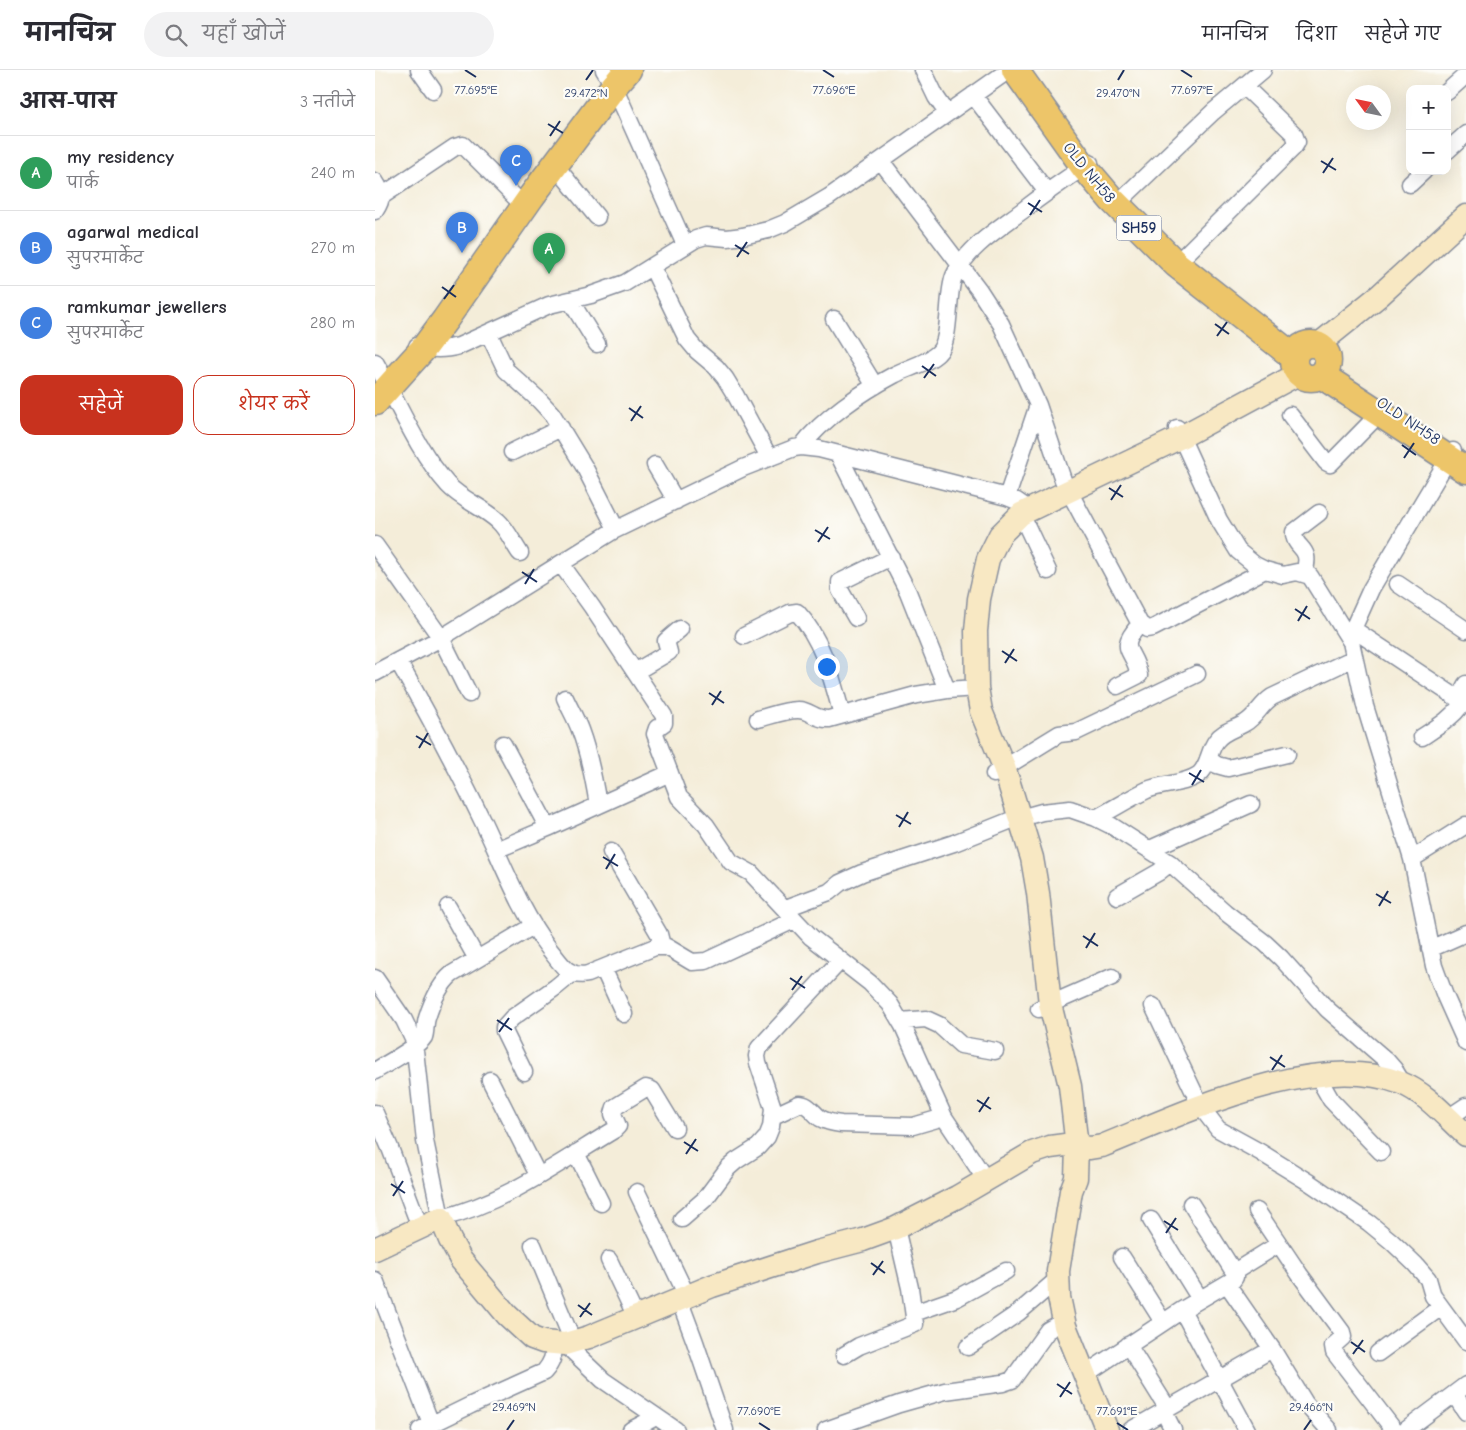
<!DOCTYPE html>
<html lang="hi">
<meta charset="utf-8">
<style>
:root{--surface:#fff;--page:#f2f2f3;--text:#2b2b33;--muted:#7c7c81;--line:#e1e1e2;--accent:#c8321e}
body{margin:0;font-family:"Comic Neue","Playpen Sans Deva",sans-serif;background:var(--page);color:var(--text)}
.controls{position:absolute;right:15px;top:15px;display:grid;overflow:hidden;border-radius:10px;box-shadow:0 5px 20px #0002}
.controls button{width:45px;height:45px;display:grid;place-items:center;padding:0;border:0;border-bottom:1px solid var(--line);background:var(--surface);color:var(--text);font:25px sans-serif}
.compass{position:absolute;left:971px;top:15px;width:45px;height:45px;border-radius:50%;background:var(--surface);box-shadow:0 5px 20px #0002;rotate:303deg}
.you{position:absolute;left:451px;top:596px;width:18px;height:18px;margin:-12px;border:4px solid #fff;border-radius:50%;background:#1a73e8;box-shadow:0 0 0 8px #1a73e833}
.badge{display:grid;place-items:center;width:32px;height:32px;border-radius:50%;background:var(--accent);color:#fff;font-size:16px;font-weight:700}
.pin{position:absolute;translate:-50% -41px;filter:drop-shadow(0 1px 2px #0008)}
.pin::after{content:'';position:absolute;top:26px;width:18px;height:15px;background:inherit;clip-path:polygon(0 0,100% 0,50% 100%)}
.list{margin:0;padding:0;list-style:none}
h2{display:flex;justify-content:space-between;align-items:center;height:65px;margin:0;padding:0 20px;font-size:21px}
h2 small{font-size:16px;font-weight:400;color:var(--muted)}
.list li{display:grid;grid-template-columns:32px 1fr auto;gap:15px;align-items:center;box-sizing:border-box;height:75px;padding:0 20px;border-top:1px solid var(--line)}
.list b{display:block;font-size:19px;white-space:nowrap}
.list p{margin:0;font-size:16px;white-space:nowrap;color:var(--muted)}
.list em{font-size:16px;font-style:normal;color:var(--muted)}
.actions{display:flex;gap:10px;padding:15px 20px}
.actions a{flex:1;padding:11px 0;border:1px solid var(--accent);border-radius:15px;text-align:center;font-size:18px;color:var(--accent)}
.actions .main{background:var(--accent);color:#fff}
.icon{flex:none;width:28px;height:28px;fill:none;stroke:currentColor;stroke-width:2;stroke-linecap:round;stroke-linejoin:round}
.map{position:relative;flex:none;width:1091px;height:1360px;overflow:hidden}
header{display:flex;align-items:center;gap:30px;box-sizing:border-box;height:70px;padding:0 25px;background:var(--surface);border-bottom:1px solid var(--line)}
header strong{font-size:24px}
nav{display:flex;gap:28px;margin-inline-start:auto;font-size:18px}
.search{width:350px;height:45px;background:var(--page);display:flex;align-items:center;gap:12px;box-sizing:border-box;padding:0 18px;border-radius:28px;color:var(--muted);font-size:19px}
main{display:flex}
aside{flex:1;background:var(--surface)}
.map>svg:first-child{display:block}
</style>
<header>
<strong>मानचित्र</strong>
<div class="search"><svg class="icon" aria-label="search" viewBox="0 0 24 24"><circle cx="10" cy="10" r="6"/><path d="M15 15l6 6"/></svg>यहाँ खोजें</div>
<nav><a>मानचित्र</a><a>दिशा</a><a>सहेजे गए</a></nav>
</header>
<main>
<aside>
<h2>आस-पास<small>3 नतीजे</small></h2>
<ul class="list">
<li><span class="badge" style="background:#2e9e5b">A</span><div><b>my residency</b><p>पार्क</p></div><em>240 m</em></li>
<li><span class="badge" style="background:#3f7fe0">B</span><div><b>agarwal medical</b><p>सुपरमार्केट</p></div><em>270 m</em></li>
<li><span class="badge" style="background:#3f7fe0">C</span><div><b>ramkumar jewellers</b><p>सुपरमार्केट</p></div><em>280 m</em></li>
</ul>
<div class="actions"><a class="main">सहेजें</a><a>शेयर करें</a></div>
</aside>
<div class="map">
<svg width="1091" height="1360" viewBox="0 0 1091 1360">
<rect width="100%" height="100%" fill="#fdfcf7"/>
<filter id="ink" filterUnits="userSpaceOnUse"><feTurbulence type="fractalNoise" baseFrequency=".02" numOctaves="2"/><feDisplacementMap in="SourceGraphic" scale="10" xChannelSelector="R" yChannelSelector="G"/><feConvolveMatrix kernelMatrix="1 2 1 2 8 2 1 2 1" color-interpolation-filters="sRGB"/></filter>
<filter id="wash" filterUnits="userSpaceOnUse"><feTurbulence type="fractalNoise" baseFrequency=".0096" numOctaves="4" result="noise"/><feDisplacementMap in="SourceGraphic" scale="20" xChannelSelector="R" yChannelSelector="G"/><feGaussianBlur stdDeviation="1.12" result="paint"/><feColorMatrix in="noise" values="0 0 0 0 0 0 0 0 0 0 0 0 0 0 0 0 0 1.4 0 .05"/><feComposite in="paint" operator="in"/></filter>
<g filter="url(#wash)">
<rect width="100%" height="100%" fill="#f4edd9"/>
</g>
<g filter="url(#ink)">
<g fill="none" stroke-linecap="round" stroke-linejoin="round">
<g stroke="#888e9c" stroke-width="19">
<path id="street" d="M 44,0 L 58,20
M 229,0 L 239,16 L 310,175
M 548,0 L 561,27 L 572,43
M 1072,22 L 1091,5
M 598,25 L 672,122
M 1072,81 L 1091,64
M 506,91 L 604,220 L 626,254 L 663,335 L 688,410 L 765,554 L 772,559 L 778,558 L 890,500
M 179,94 L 222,147
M 0,111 C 8,123 8,129 0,141
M 1035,114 L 1049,101
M 7,126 L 80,77 L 88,75 L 142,129
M 750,126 L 838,42 L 888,0
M 801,194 L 919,77 L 922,72 L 919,64 L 869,16
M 277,197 L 312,269 L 322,281 L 341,297 L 350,308 L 361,326 L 394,387
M 195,230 L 222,274
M 459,249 L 500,316
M 114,264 L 131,300 L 164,330 L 177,344 L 210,398 L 241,459
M 42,276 C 58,280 69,280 84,276 L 174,235 L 216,225 L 250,213 L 321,169 L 331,166 L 352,168 L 368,166 L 393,160 L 410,153 L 454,127 L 634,0
M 0,292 C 24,334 41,379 73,415 C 87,430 108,437 123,451 C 132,459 138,473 145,483
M 915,345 L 951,392 L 955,394 L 1004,344
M 802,358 L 844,450 L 863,481 L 880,495 L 890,500 L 908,505 L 922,502 L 935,506 L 976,572
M 426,377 C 448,348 487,322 519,305 C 532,298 553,293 563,283 C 577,270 571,226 579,206 C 592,178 623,159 647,141 C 669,124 692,108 715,93
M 1078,381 L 996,519 L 978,559 L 976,572 L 990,636 L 1037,789 L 1059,896 L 1070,926 L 1091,973
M 137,382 L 186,358
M 463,384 L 533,522 L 572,620 L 602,618
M 280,395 L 301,431
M 632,427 L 663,335
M 646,444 L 673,501
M 0,475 L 66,568 L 94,624
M 186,494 L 217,537 L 289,646 L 289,653 L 282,658 L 280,664 L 304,727 L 331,755 L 356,792 L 376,803 L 436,867 L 495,913 L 515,934 L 528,956 L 569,1047 L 611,1110
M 929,503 C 938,475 919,481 919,462 L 944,443
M 1023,514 L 1091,560
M 481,548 L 465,520 L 465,512 L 516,487
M 978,559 L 1091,634
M 369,566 L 415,543 L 422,542 C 448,570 457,609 467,645
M 23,591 C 53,644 82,698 108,752 C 129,796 145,841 175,880 C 180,886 185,894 192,900 C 199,905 205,906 213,904 L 280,877 L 292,877 L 317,892 L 331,891 L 419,850
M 260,602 L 294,582 L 291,571 L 305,559
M 0,603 L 66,568 L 238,461 L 368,398 L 419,378 L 426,377 L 444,379 L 632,427 L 642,431 L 655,440
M 742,616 L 764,605 C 759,578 741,581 765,554
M 190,628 C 195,639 201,649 205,660 C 214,684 219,710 223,735
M 1083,629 L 1091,614
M 383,649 C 395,646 410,640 423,640 C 435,640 440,650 454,649 L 541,625 L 572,620
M 1047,667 C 1064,656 1076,649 1088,633
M 128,674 L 173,758
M 833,689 L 842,695 L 853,698 L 912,684
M 619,704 L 684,664 L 701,662 L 822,604
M 721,748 C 738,739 755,728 772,720 C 788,713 808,715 823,705 C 834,697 833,682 841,671 C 848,661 860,659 870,653 C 881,647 886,634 897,627 L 979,588
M 775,779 L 876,734
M 121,780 L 173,758 L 295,703
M 236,782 L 284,864 L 287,876
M 1037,789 L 1091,755
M 742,826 L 784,802 L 795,793
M 73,837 L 102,889
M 411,838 L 454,822 L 465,813 L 487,803 L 579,773 L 634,751 L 667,742 L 695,739 L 721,748 L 737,756 L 795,793 L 850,842 L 890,873 L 906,888 L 952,939 L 1012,991 L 1019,999 L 1028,1014
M 1055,879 L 1091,863
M 228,898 L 249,944
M 0,908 L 29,950 L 39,971 L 50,1071 L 66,1148 C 129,1133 184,1093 239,1060 L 243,1056 L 238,1044 L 240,1037 L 271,1018 L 277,1020 L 300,1058
M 778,936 L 826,1037 L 843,1059 L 885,1082 L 935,1113 L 994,1153 L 1016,1171 L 1040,1194 L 1053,1209 L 1058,1226 L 1091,1271
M 664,939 L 737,907
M 525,951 L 551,949 L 564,955 L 586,975 L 620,981
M 0,1001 C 11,994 43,977 49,967 C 51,962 50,954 52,948 C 57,932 64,915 77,904 L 158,856
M 149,1002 L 129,961 L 129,957 L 137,948 L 181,917 L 198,903
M 945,1004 L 948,1016 L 956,1030 L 1006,1082
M 115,1010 L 163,1105
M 0,1043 L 15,1078 L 45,1157
M 398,1046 L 424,1034 C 434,1034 437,1042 445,1048 C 452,1052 458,1053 466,1054 L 538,1056 L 569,1047
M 1073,1048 L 1091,1036
M 201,1083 L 226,1133
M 262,1122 L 312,1226
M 816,1134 L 859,1202
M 882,1141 L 925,1205 L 967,1262 L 968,1267 L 958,1276 L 959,1282 L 1019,1360
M 307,1149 L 330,1129 L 353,1098 L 361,1091 L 383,1077 L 392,1067 L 396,1057 L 398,1038 L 383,993 L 382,986 L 384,978 L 465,891
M 776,1150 L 825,1229
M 158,1175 L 198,1272
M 747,1187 L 788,1252
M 234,1190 L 261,1247
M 0,1210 L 56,1354
M 852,1214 L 897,1279 L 930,1333 L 954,1360
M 304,1229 L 320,1272 L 350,1360
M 807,1240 L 872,1360
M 539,1243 L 582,1228 L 631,1201
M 190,1274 L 228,1310 L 301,1360
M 753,1275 L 793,1339
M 593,1277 L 643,1243 L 684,1208
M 1003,1283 L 1066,1237
M 469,1285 L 484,1276 L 540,1254 L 535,1218 L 521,1158
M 709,1305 L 807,1240 L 858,1210 L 860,1207 L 859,1202 L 904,1174
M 1079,1324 L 1091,1342
M 789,1342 L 798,1360
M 45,1360 L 96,1335 L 169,1302 C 177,1293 179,1286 179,1274
M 256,1360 L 281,1347
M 451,1360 L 524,1334 L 570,1321 L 628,1313 L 637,1310 L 673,1260 L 689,1251
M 756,1360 L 897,1279
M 1031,1360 L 1091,1315"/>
</g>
<g stroke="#888e9c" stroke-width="25">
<path id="secondary" d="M 943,275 L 1005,225 L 1091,146
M 0,1179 L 66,1148 L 75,1170 L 86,1190 L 132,1245 L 157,1268 L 168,1272 L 190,1274 L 214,1267 L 337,1216 L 442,1182 L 488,1170 L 521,1158 L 582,1127 L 657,1083 L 675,1077 L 690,1075 L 715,1078 L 727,1076 C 807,1044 940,979 1026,1013 C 1051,1023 1071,1047 1091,1065
M 732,1360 L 690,1256 L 684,1227 L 683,1201 L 696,1121 L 701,1108 L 702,1077 L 695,1016 L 675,934 L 663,823 L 657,788 L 629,697 L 606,641 L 602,618 L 601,561 L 604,529 L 613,489 L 625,465 L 646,444 L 806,367 L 923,304"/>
</g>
<g stroke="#888e9c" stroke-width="29">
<path id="primary" d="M 640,0 L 709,97 L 737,130 L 801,194 L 919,287
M919 291a17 17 0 1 1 34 0a17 17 0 1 1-34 0Z
M 946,305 L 1091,400
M 0,332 L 49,278 L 70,250 L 156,127 L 239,16 L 253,0"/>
</g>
<use href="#street" stroke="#fff" stroke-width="16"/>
<use href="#secondary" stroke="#f8e8c3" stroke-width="22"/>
<use href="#primary" stroke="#edc569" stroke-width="26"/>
</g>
</g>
<path fill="none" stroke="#1b2f5e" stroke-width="2" d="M 90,0 L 101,7M 448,0 L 459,7M 806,0 L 817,7M 211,10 L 218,0M 743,10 L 749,0M 173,54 L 188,63M 175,66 L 185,51M 946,91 L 961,100M 948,103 L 958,88M 653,133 L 667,142M 655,145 L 665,130M 360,175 L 374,184M 362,187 L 372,172M 67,217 L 81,227M 69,229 L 79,215M 840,254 L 854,264M 842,266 L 852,252M 547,296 L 561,306M 549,308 L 559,294M 254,338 L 268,348M 256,351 L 266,336M 1027,375 L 1041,385M 1029,388 L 1039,373M 734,418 L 748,427M 736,430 L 746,415M 440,460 L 455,469M 443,472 L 453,457M 147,502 L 162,512M 150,514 L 159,499M 920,539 L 935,549M 923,551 L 932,536M 627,581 L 642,591M 630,593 L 639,579M 334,623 L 349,633M 337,635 L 346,621M 41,666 L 56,675M 44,678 L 53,663M 814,703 L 829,712M 817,715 L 826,700M 521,745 L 536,754M 524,757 L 533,742M 228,787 L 243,796M 231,799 L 240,784M 1001,824 L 1016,833M 1004,836 L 1013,821M 708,866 L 723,876M 711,878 L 720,863M 415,908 L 430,918M 417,920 L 427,906M 122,950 L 137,960M 124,962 L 134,948M 895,987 L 910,997M 897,1000 L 907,985M 602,1030 L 616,1039M 604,1042 L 614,1027M 309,1072 L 323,1081M 311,1084 L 321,1069M 16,1114 L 30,1123M 18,1126 L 28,1111M 789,1151 L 803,1160M 791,1163 L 801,1148M 496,1193 L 510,1203M 498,1205 L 508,1191M 203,1235 L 217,1245M 205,1247 L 215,1233M 976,1272 L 990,1282M 978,1284 L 988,1270M 682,1314 L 697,1324M 685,1327 L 695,1312M 384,1353 L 395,1360M 742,1353 L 753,1360M 132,1360 L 139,1350M 929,1360 L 936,1350"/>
<g text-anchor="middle" stroke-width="4.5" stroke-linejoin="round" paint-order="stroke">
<rect fill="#fdfcf7" stroke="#5f6c8c" stroke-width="1" x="741.5" y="145.5" width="45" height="25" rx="4"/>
<g font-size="15" font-weight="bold" fill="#1b2f5e">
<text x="764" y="163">SH59</text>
</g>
<g font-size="16" fill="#1b2f5e" stroke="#fdfcf7">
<text transform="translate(715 102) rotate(51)" y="6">OLD NH58</text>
<text transform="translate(1034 350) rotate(34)" y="6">OLD NH58</text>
</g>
</g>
<g font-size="12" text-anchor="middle" fill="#1b2f5e" stroke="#fdfcf7" stroke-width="4.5" stroke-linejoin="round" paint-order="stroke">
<text x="101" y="24">77.695°E</text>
<text x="459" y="24">77.696°E</text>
<text x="817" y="24">77.697°E</text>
<text x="211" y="27">29.472°N</text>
<text x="743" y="27">29.470°N</text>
<text x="139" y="1341">29.469°N</text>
<text x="936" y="1341">29.466°N</text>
<text x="384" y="1345">77.690°E</text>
<text x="742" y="1345">77.691°E</text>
</g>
</svg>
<div class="controls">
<button>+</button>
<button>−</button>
</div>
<svg class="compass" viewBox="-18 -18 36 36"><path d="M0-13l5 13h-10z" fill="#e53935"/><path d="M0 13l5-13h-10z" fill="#7c7c81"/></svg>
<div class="you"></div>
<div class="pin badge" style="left:174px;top:204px;background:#2e9e5b">A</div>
<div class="pin badge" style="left:87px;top:183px;background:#3f7fe0">B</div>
<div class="pin badge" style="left:141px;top:116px;background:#3f7fe0">C</div>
</div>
</main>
